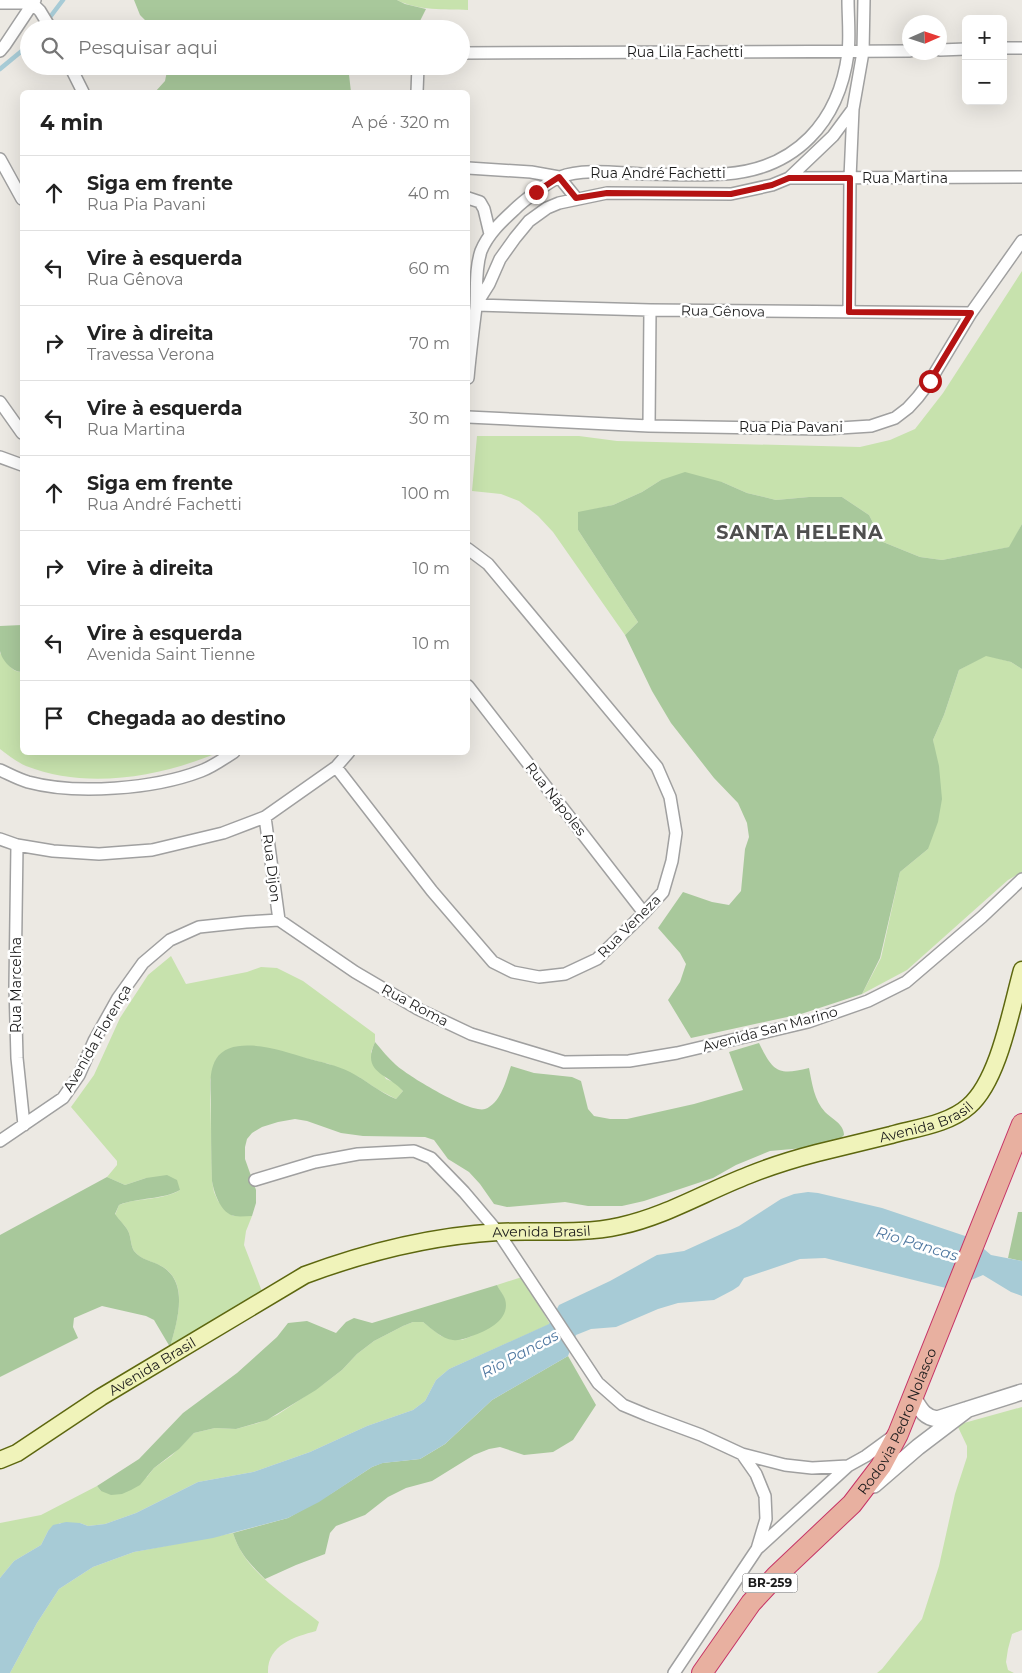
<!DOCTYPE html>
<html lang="pt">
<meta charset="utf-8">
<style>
:root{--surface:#fff;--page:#f2f2f2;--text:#222;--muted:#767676;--line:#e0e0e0}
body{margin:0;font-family:Montserrat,sans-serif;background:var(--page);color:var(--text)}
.controls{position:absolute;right:15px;top:15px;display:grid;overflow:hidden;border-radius:8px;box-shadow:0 5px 20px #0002}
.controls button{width:45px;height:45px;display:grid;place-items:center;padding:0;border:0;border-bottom:1px solid var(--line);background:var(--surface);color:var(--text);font:25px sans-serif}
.compass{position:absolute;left:902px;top:15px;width:45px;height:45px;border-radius:50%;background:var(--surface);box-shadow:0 5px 20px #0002;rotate:87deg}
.stop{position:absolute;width:15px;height:15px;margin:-11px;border:4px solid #b51313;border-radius:50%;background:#fff}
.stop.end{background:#b51313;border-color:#fff;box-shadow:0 1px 5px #0008}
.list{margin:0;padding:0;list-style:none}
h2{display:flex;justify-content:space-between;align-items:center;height:65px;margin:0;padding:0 20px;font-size:21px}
h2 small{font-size:16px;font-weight:400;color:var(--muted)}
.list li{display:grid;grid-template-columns:32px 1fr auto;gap:15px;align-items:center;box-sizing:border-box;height:75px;padding:0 20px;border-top:1px solid var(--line)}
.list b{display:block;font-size:19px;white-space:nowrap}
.list p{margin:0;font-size:16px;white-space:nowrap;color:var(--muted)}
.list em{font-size:16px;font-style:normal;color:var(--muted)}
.icon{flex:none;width:28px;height:28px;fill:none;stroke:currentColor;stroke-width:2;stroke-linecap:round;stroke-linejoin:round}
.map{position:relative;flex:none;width:1022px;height:1673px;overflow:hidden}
.search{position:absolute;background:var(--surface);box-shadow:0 5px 20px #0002;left:20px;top:20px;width:450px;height:55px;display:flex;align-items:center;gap:12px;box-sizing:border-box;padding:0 18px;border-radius:28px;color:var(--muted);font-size:19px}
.panel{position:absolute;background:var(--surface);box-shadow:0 5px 20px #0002;left:20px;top:90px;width:450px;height:665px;border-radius:8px}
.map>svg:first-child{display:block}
</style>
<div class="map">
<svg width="1022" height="1673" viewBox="0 0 1022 1673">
<rect width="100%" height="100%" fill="#ece9e3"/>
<path fill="#c7e2ad" d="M 397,0 L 468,0 L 468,10 C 444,9 419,11 397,0 Z
M 1022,271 L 1022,524 L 1010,547 L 942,560 L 920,557 L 883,542 L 869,515 L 842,497 L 809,497 L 776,500 L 747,493 L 722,482 L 661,480 L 642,492 L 613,505 L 578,513 L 578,530 L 638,622 L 625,635 L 553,532 L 538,516 L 519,501 L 501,494 L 472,491 L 477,436 L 579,436 L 617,441 L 860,447 L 890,440 L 915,429 L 943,393 Z
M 0,653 C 7,661 10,672 22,672 L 22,752 L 217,753 C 159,777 87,790 26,766 C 17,762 8,755 0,749 Z
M 986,655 L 1011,662 L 1022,669 L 1022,872 L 1008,880 L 907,970 L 862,994 L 881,958 L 900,872 L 928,849 L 934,749 L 933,740 L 944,715 L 959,670 Z
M 171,956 L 186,984 L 247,972 L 261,967 L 277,968 L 303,981 L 375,1034 L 375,1042 L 371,1052 L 386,1079 L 396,1083 L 403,1091 L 396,1099 L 377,1089 L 359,1077 L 329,1064 L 255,1046 L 234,1047 L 216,1059 L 210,1081 L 212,1181 L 214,1192 L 218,1201 L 233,1216 L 252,1216 L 246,1231 L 244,1245 L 263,1294 L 170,1347 C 177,1322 190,1281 161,1266 C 152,1261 141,1260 134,1251 C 131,1246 131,1239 129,1233 C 127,1227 119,1220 115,1215 L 119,1205 C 139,1197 162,1201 180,1190 L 146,1178 L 125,1185 L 107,1177 L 117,1165 L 117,1161 L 71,1107 L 94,1075 L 120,1018 L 148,975 Z
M 522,1277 L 550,1324 L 449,1369 L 436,1380 L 425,1401 L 413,1410 L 367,1426 L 310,1452 L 253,1472 L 198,1482 L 136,1513 L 105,1524 L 88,1526 L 80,1523 L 60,1523 L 48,1531 L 41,1545 L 14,1561 L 0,1578 L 0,1523 L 41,1515 L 97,1486 L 101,1491 L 147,1477 L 154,1468 L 171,1456 L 194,1433 L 215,1428 L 236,1429 L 258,1423 L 277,1415 L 325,1383 L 342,1370 L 357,1354 L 374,1341 L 403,1326 L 413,1322 L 423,1322 L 441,1336 L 462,1340 L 472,1336 L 505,1300 L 497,1285 Z
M 1022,1407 L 1022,1630 L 1012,1634 L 1008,1649 L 1006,1662 L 1008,1670 L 1014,1673 L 877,1673 L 882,1669 L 922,1619 L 939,1566 L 955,1494 L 967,1457 L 967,1446 L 958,1427 L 964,1423 Z
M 233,1533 C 245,1573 288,1597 319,1622 L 316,1631 C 294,1637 267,1645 268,1673 L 10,1673 L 37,1623 L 59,1589 L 93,1567 L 134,1552 Z"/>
<path fill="#a8c89b" d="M 134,0 L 397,0 L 405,4 L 426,9 L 416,29 L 154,29 L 140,15 Z
M 168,66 L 348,66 L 351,92 L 155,92 L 165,81 Z
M 685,472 L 722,482 L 747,493 L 776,500 L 809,497 L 842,497 L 869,515 L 883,542 L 920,557 L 942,560 L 1009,547 L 1022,524 L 1022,669 L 1011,662 L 986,656 L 959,670 L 944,715 L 933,740 L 939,766 L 942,799 L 938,822 L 928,849 L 900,872 L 880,958 L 862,994 L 801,1014 L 691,1038 L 668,1000 L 680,982 L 686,964 L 680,953 L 658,928 L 683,892 L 712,902 L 729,905 L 741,891 L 745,849 L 749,837 L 747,823 L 738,803 L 714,778 L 671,723 L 652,691 L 625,635 L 638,622 L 578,530 L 578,512 L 613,505 L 642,492 L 661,480 Z
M 22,625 L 22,672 C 13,672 2,661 0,651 C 0,643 0,634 0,626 Z
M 375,1042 C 382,1050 388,1058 396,1065 C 408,1076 471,1114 485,1109 C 501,1103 506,1080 511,1066 L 534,1073 L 572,1077 L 581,1081 L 588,1109 L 594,1116 L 610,1119 L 627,1119 L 694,1104 L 743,1090 L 729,1052 L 759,1043 C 773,1071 777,1076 809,1068 C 812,1083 814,1100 825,1112 C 832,1119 844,1124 844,1135 L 838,1141 L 826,1146 L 770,1151 L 736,1165 L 713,1178 L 644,1201 L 622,1206 L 588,1206 L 565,1202 L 507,1207 L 494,1204 L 480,1184 L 469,1172 L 448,1159 L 434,1140 L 425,1137 L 363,1136 L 341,1133 L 307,1121 L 295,1119 L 278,1122 L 262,1127 L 252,1133 L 247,1139 L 245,1147 L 245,1159 L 256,1190 L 256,1203 L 252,1216 C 246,1216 240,1217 235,1216 C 221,1214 214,1193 212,1181 C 211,1155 211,1130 211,1104 C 211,1090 208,1073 216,1059 C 232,1033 284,1051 306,1058 C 321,1062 336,1065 350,1072 C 366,1080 379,1092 396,1099 L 403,1091 C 387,1073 361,1073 375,1042 Z
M 167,1175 L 177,1180 L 180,1190 C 162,1200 139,1197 119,1205 L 115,1214 C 119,1220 127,1227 129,1233 C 131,1239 131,1246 134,1251 C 141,1260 153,1261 161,1266 C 190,1282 177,1322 170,1347 L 154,1320 L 146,1316 L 102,1306 L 74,1318 L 73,1327 L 78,1338 L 0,1377 L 0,1235 L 107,1177 L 125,1185 L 146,1178 Z
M 1018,1212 L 1022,1212 L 1022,1261 L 1008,1258 Z
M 497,1285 C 499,1289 503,1294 505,1299 C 511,1319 488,1331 472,1336 C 466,1338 460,1341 453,1340 C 442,1339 432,1329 423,1322 L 413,1322 L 403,1326 L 374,1341 L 357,1354 L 342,1370 L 316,1390 L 267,1420 L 236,1429 L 215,1428 L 194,1433 L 179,1449 L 154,1468 L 140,1485 L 131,1490 L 122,1494 L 111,1495 L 101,1491 L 97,1486 L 139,1459 L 183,1413 L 237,1373 L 277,1337 L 288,1323 L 307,1321 L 336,1333 L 346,1322 L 354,1318 L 372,1323 Z
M 568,1356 L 596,1405 L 573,1440 L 553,1452 L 524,1455 L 500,1447 L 489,1449 L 474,1455 L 432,1481 L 406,1488 L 388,1497 L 365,1515 L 336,1526 L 330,1533 L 325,1554 L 296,1565 L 265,1579 C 251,1565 239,1553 233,1533 L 288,1518 L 332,1493 L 372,1467 L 382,1463 L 420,1459 L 445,1444 L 492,1400 Z"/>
<path fill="#a7cbd6" d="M 808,1192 L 818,1193 L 882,1208 L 971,1238 L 991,1255 L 1022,1261 L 1022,1296 L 1011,1292 L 983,1275 L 950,1289 L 825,1258 L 800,1259 L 744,1278 L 739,1286 L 733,1290 L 714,1300 L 678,1303 L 658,1309 L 616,1327 L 591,1329 L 576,1335 L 568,1356 L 492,1400 L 445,1444 L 420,1459 L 383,1463 L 372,1467 L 319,1502 L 288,1518 L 213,1538 L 134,1552 L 93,1567 L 59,1589 L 37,1623 L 10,1673 L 0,1673 L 0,1578 L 14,1561 L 41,1545 L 48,1531 L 53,1525 L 66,1522 L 80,1523 L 88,1526 L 105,1524 L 136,1513 L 198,1482 L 253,1472 L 310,1452 L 367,1426 L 413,1410 L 425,1401 L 436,1380 L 449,1369 L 549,1324 L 559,1305 L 610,1281 L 657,1255 L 684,1251 L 739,1226 L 781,1199 L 794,1194 Z"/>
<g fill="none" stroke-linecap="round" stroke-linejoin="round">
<path stroke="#a7cbd6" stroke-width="4.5" d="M 41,29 L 63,0
M 0,69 L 29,45"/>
<g stroke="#a0a0a0" stroke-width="14">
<path id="minor" d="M 0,3 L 32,3 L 40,11 L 51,29
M 1003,48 L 1022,48
M 940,50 L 966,49
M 0,51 L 5,45 L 35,0
M 461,53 L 910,51
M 70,66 L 83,92
M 417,92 L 418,66
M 0,159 L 22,199
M 468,168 L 531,172 L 559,177 L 576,198
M 789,178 L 1022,177
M 468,198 L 480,202 L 484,209 L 490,234
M 477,303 L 489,284 L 500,259 L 515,238 L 529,221 L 547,208 L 559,203 L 607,193 L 731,194 L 772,185 L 789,178 L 833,136 L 853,109 L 863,52 L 864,0
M 476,305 L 650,310 L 971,313
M 849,312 L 850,178 L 853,109
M 468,378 C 470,355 473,331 476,307 C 477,288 475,269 481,251 C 488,234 501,222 514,210 C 523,201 549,181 560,177 C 583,168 617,173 642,174 C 670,174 698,176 725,174 C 796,169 839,122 848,53 C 850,36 848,17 848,0
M 0,402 L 22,433
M 468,417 L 649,426 L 824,429 L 871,426 L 895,418 L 908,408 L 918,397 L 930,381 L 971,313 L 1022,241
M 649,426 L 650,310
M 0,457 L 22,465
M 468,686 L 644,913
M 336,767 L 432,891 L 493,962 L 513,972 L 539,977 L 565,974 L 597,959 L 644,913 L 663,892 L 672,861 L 676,833 L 670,797 L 657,767 L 488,564 L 468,549
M 0,770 C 9,774 18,779 28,782 C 76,795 154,789 201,771 C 212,767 223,759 234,752
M 265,817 L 279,920
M 0,839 L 17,845 L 53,851 L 99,854 L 152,850 L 223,833 L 265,817 L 336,767 L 349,752
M 17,845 L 15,986 L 17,1058 L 24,1125
M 279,920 L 355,972 L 418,1009 L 471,1034 L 564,1062 L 629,1061 L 677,1053 L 808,1022 L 868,1001 L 906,982 L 982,917 L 1022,879
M 0,1141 L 63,1098 L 79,1075 L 94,1041 L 118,998 L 143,963 L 170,940 L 199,927 L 246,922 L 279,920
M 255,1180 L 315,1162 L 358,1154 L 414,1151 L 431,1158 L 464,1192 L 498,1232 L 598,1383 L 623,1405 L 647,1415 L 701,1435 L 742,1454 L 756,1474 L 765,1496 L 766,1519 L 757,1549
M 742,1454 L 785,1465 L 812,1468 L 848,1466 L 866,1456 L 892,1437
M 674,1673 L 757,1549 L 848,1466"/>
</g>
<g stroke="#a0a0a0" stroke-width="18">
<path id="tertiary" d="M 913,1397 C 920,1408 923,1417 937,1419 L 1022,1392
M 874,1485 L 918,1447 L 968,1409"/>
</g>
<g stroke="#5d670f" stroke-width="19">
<g id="secondary">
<path id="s1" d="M 0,1460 L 17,1453 L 101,1397 L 305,1275 C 367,1252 431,1236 498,1232 C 538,1230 580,1235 620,1226 C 666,1216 705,1192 749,1175 C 771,1166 794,1159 817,1153 C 841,1147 866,1141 891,1135 C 916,1128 949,1124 969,1106 C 999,1080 1011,1009 1022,970"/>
</g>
</g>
<g stroke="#c63466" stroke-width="22">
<g id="trunk">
<path id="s2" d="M 702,1673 L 751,1603 L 776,1576 L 852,1504 L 881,1466 L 898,1434 L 1022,1124"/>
</g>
</g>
<use href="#minor" stroke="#fff" stroke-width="11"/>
<use href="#tertiary" stroke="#fff" stroke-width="15"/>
<use href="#secondary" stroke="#f0f3ba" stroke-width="16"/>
<use href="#trunk" stroke="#e8b0a0" stroke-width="20"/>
</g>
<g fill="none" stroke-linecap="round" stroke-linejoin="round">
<path stroke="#b51313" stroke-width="6" d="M 536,192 L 559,177 L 576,198 L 607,193 L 731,194 L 772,185 L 789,178 L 850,178 L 849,312 L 971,313 L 930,381"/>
</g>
<g text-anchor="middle" stroke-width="5" stroke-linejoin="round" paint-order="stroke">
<rect fill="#fff" stroke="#606060" stroke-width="1" x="742.5" y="1573.5" width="55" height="19" rx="4"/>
<g font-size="12" font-weight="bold" fill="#1c1c1c">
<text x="770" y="1587">BR-259</text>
</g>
<g font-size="14" fill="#1c1c1c" stroke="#fff">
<text x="685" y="57">Rua Lila Fachetti</text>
<text x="658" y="178">Rua André Fachetti</text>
<text x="905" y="183">Rua Martina</text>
<text transform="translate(723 311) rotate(1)" y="5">Rua Gênova</text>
<text x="791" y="432">Rua Pia Pavani</text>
<text transform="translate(556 799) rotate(52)" y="5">Rua Nápoles</text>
<text transform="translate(272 868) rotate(83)" y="5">Rua Dijon</text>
<text transform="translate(629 926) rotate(-45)" y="5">Rua Veneza</text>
<text transform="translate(16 985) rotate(-90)" y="5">Rua Marcelha</text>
<text transform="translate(415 1005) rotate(28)" y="5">Rua Roma</text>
<text transform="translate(770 1029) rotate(-15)" y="5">Avenida San Marino</text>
<text transform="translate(97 1038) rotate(-60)" y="5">Avenida Florença</text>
<text dy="5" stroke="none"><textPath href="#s1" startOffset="1002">Avenida Brasil</textPath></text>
<text dy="5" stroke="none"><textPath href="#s1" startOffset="599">Avenida Brasil</textPath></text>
<text dy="5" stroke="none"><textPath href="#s1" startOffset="179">Avenida Brasil</textPath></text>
<text dy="5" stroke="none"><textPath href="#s2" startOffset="322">Rodovia Pedro Nolasco</textPath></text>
</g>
<g font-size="15" font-style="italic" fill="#527aa2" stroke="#fff">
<text transform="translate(917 1244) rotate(17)" y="5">Rio Pancas</text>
<text transform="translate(520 1354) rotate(-28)" y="5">Rio Pancas</text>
</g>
<g font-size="19" font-weight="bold" letter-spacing="1" fill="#4f4f4f" stroke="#fff">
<text x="800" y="539">SANTA HELENA</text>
</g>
</g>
</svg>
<div class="controls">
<button>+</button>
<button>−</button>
</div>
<svg class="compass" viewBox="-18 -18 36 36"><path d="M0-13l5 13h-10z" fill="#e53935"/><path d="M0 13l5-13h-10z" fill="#767676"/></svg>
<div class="stop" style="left:930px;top:381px"></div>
<div class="stop end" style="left:536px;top:192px"></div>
<div class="search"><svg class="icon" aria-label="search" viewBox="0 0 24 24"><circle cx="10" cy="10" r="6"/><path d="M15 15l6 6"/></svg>Pesquisar aqui</div>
<section class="panel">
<h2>4 min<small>A pé · 320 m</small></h2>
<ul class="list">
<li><svg class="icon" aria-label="ahead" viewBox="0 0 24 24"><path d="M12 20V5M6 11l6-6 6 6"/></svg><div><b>Siga em frente</b><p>Rua Pia Pavani</p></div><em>40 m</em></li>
<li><svg class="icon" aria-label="left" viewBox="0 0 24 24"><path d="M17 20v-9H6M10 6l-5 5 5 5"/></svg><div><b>Vire à esquerda</b><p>Rua Gênova</p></div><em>60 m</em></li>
<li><svg class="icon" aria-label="right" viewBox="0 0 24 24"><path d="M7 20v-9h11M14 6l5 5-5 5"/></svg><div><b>Vire à direita</b><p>Travessa Verona</p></div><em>70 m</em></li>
<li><svg class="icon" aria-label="left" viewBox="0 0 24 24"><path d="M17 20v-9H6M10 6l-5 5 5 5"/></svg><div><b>Vire à esquerda</b><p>Rua Martina</p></div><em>30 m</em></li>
<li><svg class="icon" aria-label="ahead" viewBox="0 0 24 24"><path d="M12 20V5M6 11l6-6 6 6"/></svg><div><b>Siga em frente</b><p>Rua André Fachetti</p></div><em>100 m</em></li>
<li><svg class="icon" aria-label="right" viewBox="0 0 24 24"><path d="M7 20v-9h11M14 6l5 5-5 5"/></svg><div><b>Vire à direita</b></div><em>10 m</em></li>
<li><svg class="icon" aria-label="left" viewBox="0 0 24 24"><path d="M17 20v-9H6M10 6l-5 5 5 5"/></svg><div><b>Vire à esquerda</b><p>Avenida Saint Tienne</p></div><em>10 m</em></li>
<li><svg class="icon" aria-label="arrive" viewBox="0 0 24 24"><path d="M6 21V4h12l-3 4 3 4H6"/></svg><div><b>Chegada ao destino</b></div></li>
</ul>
</section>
</div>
